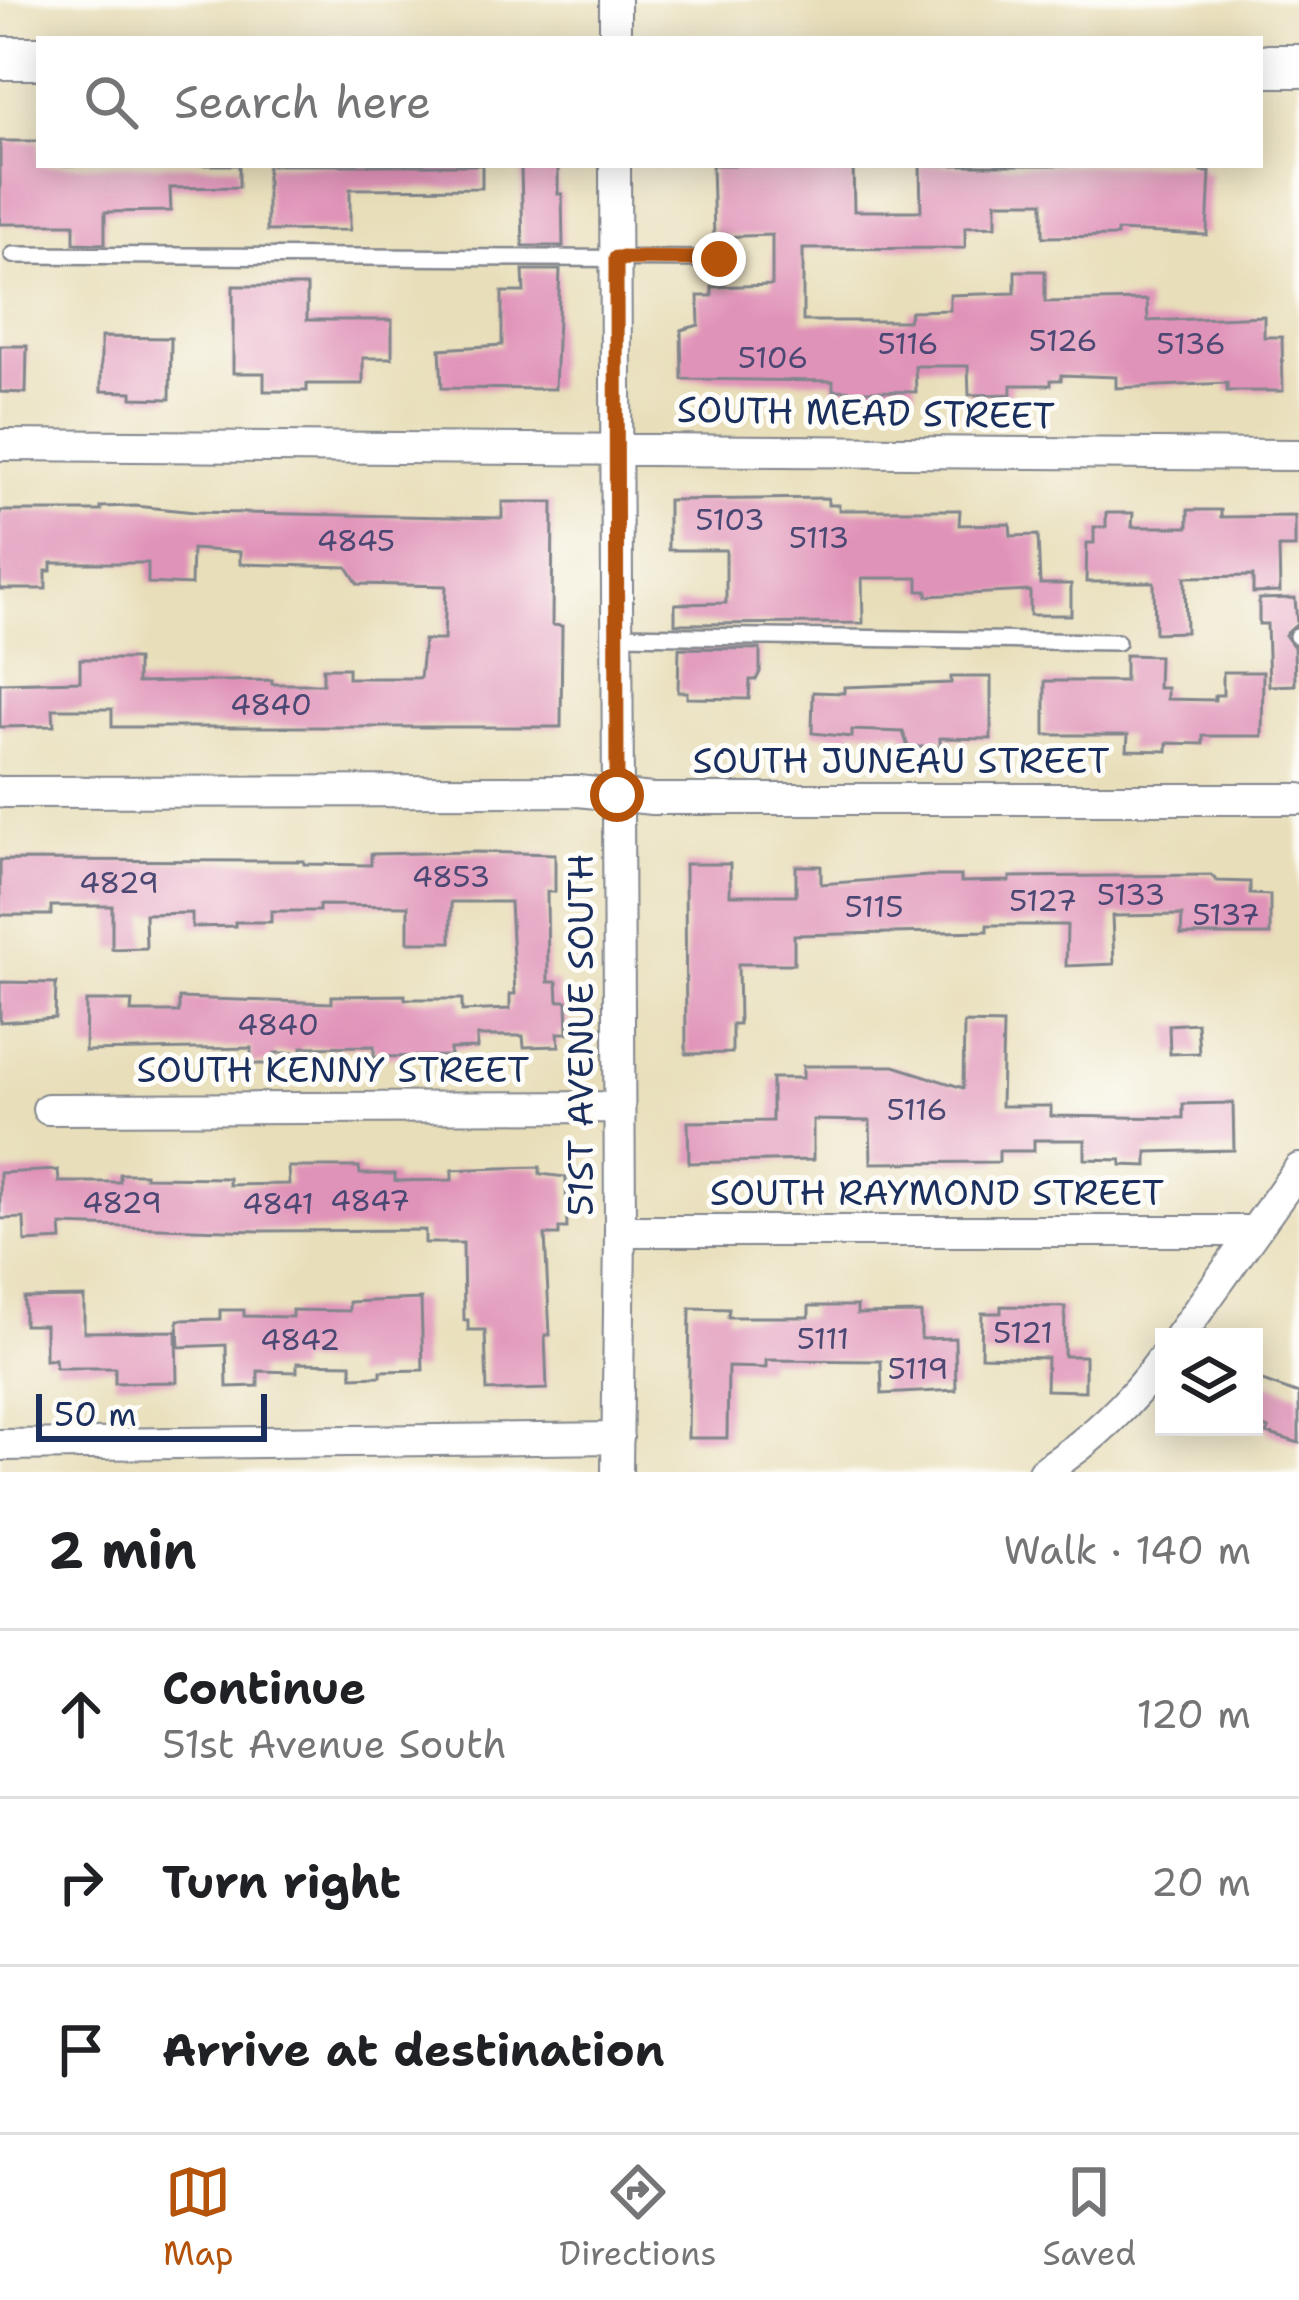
<!DOCTYPE html>
<meta charset="utf-8">
<style>
:root{--surface:#fff;--page:#f6f6f6;--text:#202124;--muted:#757577;--line:#e0e0e0;--accent:#b45309}
body{margin:0;font-family:"Shantell Sans",sans-serif;background:var(--page);color:var(--text)}
.controls{position:absolute;right:36px;bottom:36px;display:grid;overflow:hidden;border-radius:0px;box-shadow:0 6px 30px #0003}
.controls button{width:108px;height:108px;display:grid;place-items:center;padding:0;border:0;border-bottom:3px solid var(--line);background:var(--surface);color:var(--text);font:60px sans-serif}
.scale{position:absolute;left:36px;bottom:30px;width:231px;box-sizing:border-box;padding-left:12px;border:6px solid #1b2f5e;border-top:0;font-size:33px;line-height:42px;white-space:nowrap;color:#1b2f5e;-webkit-text-stroke:9px #fdfcf7;paint-order:stroke}
.stop{position:absolute;width:36px;height:36px;margin:-27px;border:9px solid #b45309;border-radius:50%;background:#fff}
.stop.end{background:#b45309;border-color:#fff;box-shadow:0 3px 12px #0008}
.list{margin:0;padding:0;list-style:none}
h2{display:flex;justify-content:space-between;align-items:center;height:156px;margin:0;padding:0 48px;font-size:51px}
h2 small{font-size:39px;font-weight:400;color:var(--muted)}
.list li{display:grid;grid-template-columns:78px 1fr auto;gap:36px;align-items:center;box-sizing:border-box;height:168px;padding:0 48px;border-top:3px solid var(--line)}
.list b{display:block;font-size:45px;white-space:nowrap}
.list p{margin:0;font-size:39px;white-space:nowrap;color:var(--muted)}
.list em{font-size:39px;font-style:normal;color:var(--muted)}
.icon{flex:none;width:66px;height:66px;fill:none;stroke:currentColor;stroke-width:2;stroke-linecap:round;stroke-linejoin:round}
.map{position:relative;flex:none;width:1299px;height:1472px;overflow:hidden}
.search{position:absolute;background:var(--surface);box-shadow:0 6px 30px #0003;left:36px;right:36px;top:36px;height:132px;display:flex;align-items:center;gap:30px;box-sizing:border-box;padding:0 42px;border-radius:0px;color:var(--muted);font-size:45px}
.sheet{height:660px;background:var(--surface)}
nav{display:flex;justify-content:space-around;align-items:center;box-sizing:border-box;height:168px;border-top:3px solid var(--line);background:var(--surface);font-size:33px;color:var(--muted)}
nav a{display:grid;justify-items:center;gap:6px}
nav .on{color:var(--accent)}
.map>svg:first-child{display:block}
</style>
<div class="map">
<svg width="1299" height="1472" viewBox="0 0 1299 1472">
<rect width="100%" height="100%" fill="#fdfcf7"/>
<filter id="ink" filterUnits="userSpaceOnUse"><feTurbulence type="fractalNoise" baseFrequency=".00833" numOctaves="2"/><feDisplacementMap in="SourceGraphic" scale="24" xChannelSelector="R" yChannelSelector="G"/><feConvolveMatrix kernelMatrix="1 2 1 2 8 2 1 2 1" color-interpolation-filters="sRGB"/></filter>
<filter id="wash" filterUnits="userSpaceOnUse"><feTurbulence type="fractalNoise" baseFrequency=".004" numOctaves="4" result="noise"/><feDisplacementMap in="SourceGraphic" scale="48" xChannelSelector="R" yChannelSelector="G"/><feGaussianBlur stdDeviation="2.7" result="paint"/><feColorMatrix in="noise" values="0 0 0 0 0 0 0 0 0 0 0 0 0 0 0 0 0 1.4 0 .05"/><feComposite in="paint" operator="in"/></filter>
<g filter="url(#wash)">
<rect width="100%" height="100%" fill="#e8deb9"/>
<g id="blocks">
<path fill="#e093b8" d="M 0,141 L 39,141 L 39,165 L 239,165 L 239,187 L 170,188 L 171,211 L 105,212 L 105,244 L 74,243 L 74,224 L 0,224 Z
M 267,165 L 482,165 L 482,188 L 350,189 L 350,230 L 267,231 Z
M 712,165 L 853,165 L 854,211 L 921,211 L 920,165 L 1202,165 L 1202,172 L 1210,172 L 1207,235 L 1117,231 L 1117,236 L 1043,237 L 1043,202 L 996,202 L 996,226 L 965,227 L 965,248 L 803,249 L 803,321 L 908,321 L 911,311 L 950,310 L 950,295 L 1015,293 L 1015,271 L 1045,271 L 1045,302 L 1147,300 L 1148,321 L 1264,316 L 1264,337 L 1282,337 L 1283,391 L 1227,391 L 1227,383 L 1116,388 L 1116,377 L 1061,375 L 1061,380 L 1051,380 L 1051,385 L 1011,385 L 1011,394 L 969,395 L 968,366 L 915,366 L 916,392 L 833,390 L 833,381 L 682,379 L 681,330 L 699,325 L 698,296 L 712,296 L 712,287 L 772,285 L 772,235 L 714,237 Z
M 558,167 L 558,194 L 562,194 L 563,246 L 523,246 L 521,168 Z
M 523,270 L 560,270 L 555,389 L 442,388 L 440,349 L 502,345 L 502,292 L 524,292 Z
M 233,286 L 307,286 L 307,320 L 392,320 L 392,358 L 363,358 L 363,384 L 307,384 L 307,391 L 264,391 L 264,373 L 233,373 Z
M 101,337 L 171,338 L 170,399 L 132,398 L 132,392 L 101,391 Z
M 0,346 L 27,346 L 26,393 L 0,392 Z
M 828,498 L 828,505 L 839,505 L 839,510 L 960,510 L 959,525 L 1010,524 L 1011,536 L 1038,535 L 1040,584 L 1071,584 L 1071,615 L 1030,615 L 1030,591 L 927,596 L 927,591 L 918,591 L 918,578 L 862,578 L 863,623 L 675,624 L 675,604 L 726,603 L 726,550 L 668,550 L 668,500 Z
M 502,502 L 553,502 L 552,625 L 562,626 L 561,727 L 112,727 L 112,709 L 53,709 L 54,726 L 0,727 L 0,683 L 80,681 L 80,659 L 137,659 L 137,683 L 272,680 L 272,684 L 323,684 L 323,668 L 348,668 L 348,678 L 420,678 L 424,640 L 444,640 L 446,586 L 358,584 L 347,567 L 240,564 L 240,552 L 192,549 L 191,585 L 148,583 L 148,563 L 51,563 L 51,571 L 46,571 L 46,589 L 0,589 L 0,511 L 101,511 L 101,507 L 135,506 L 195,512 L 502,518 Z
M 1188,510 L 1221,510 L 1221,517 L 1295,516 L 1295,547 L 1279,547 L 1280,592 L 1253,593 L 1253,576 L 1185,577 L 1186,632 L 1155,633 L 1154,582 L 1086,582 L 1087,543 L 1094,543 L 1094,527 L 1106,527 L 1106,513 L 1133,513 L 1132,527 L 1188,527 Z
M 1295,598 L 1297,624 L 1285,635 L 1294,647 L 1295,685 L 1269,686 L 1267,624 L 1259,624 L 1259,599 Z
M 679,648 L 760,649 L 760,672 L 756,680 L 750,680 L 749,699 L 687,698 L 687,692 L 678,692 Z
M 1125,655 L 1159,656 L 1158,688 L 1167,688 L 1167,699 L 1215,700 L 1215,695 L 1223,695 L 1223,672 L 1263,672 L 1262,736 L 1203,736 L 1203,744 L 1167,743 L 1167,751 L 1127,750 L 1128,735 L 1045,735 L 1045,681 L 1125,681 Z
M 951,677 L 991,677 L 991,739 L 940,738 L 940,747 L 908,747 L 903,732 L 852,730 L 852,737 L 812,733 L 813,692 L 844,693 L 844,687 L 951,683 Z
M 477,852 L 555,854 L 555,892 L 547,892 L 548,982 L 557,982 L 558,1001 L 567,1001 L 568,1033 L 558,1033 L 559,1046 L 524,1047 L 523,1036 L 477,1036 L 477,1048 L 450,1049 L 450,1056 L 374,1057 L 374,1046 L 302,1047 L 302,1053 L 275,1053 L 275,1064 L 251,1064 L 251,1048 L 85,1051 L 86,1001 L 132,1001 L 131,1012 L 179,1012 L 179,998 L 332,1003 L 332,996 L 405,995 L 405,999 L 462,999 L 462,1011 L 510,1009 L 510,994 L 515,994 L 510,902 L 451,902 L 451,942 L 408,942 L 408,906 L 319,905 L 319,911 L 271,911 L 271,922 L 235,922 L 235,926 L 192,927 L 192,913 L 145,914 L 146,948 L 112,949 L 112,906 L 51,906 L 51,915 L 0,915 L 0,860 L 304,861 L 304,864 L 371,865 L 371,854 Z
M 685,864 L 730,864 L 730,895 L 796,895 L 796,866 L 821,866 L 821,884 L 928,876 L 961,876 L 961,882 L 1010,881 L 1010,877 L 1211,875 L 1217,881 L 1250,882 L 1250,894 L 1270,895 L 1270,935 L 1181,935 L 1182,915 L 1112,916 L 1114,964 L 1066,966 L 1067,925 L 987,925 L 987,931 L 794,935 L 794,964 L 738,964 L 739,1024 L 732,1024 L 732,1053 L 686,1054 Z
M 0,982 L 56,983 L 55,1018 L 0,1022 Z
M 964,1023 L 1003,1024 L 1001,1106 L 1051,1106 L 1051,1116 L 1183,1118 L 1183,1104 L 1233,1103 L 1234,1150 L 1147,1152 L 1147,1166 L 1121,1165 L 1121,1160 L 1085,1159 L 1085,1140 L 1034,1140 L 1034,1151 L 999,1151 L 999,1162 L 871,1163 L 870,1121 L 813,1120 L 813,1160 L 689,1163 L 688,1122 L 772,1121 L 772,1078 L 803,1078 L 803,1066 L 894,1066 L 963,1088 Z
M 1197,1023 L 1199,1053 L 1170,1054 L 1169,1025 Z
M 288,1167 L 359,1167 L 360,1174 L 395,1174 L 395,1181 L 452,1180 L 452,1170 L 499,1168 L 540,1167 L 540,1174 L 566,1177 L 567,1228 L 559,1228 L 559,1235 L 545,1235 L 550,1335 L 545,1335 L 547,1389 L 487,1391 L 485,1330 L 468,1330 L 468,1320 L 464,1320 L 463,1243 L 425,1243 L 425,1230 L 259,1231 L 61,1225 L 62,1240 L 25,1242 L 24,1218 L 0,1219 L 0,1173 L 58,1170 L 59,1182 L 120,1182 L 120,1174 L 145,1174 L 145,1177 L 229,1178 L 229,1185 L 289,1184 Z
M 84,1297 L 84,1332 L 176,1331 L 177,1382 L 115,1383 L 115,1368 L 56,1368 L 55,1359 L 45,1360 L 45,1325 L 24,1325 L 24,1298 Z
M 421,1299 L 423,1370 L 381,1371 L 381,1376 L 352,1377 L 351,1364 L 297,1363 L 297,1372 L 258,1371 L 258,1386 L 227,1387 L 226,1345 L 179,1347 L 178,1320 L 220,1319 L 220,1310 L 244,1310 L 244,1316 L 292,1317 L 292,1310 L 349,1311 L 349,1302 Z
M 809,1306 L 857,1306 L 857,1314 L 921,1313 L 921,1339 L 955,1338 L 956,1390 L 882,1394 L 881,1361 L 766,1360 L 766,1368 L 728,1367 L 727,1438 L 688,1438 L 690,1308 L 729,1309 L 728,1317 L 809,1317 Z
M 1001,1306 L 1065,1307 L 1064,1356 L 1085,1356 L 1085,1391 L 1046,1390 L 1047,1358 L 981,1356 L 982,1313 L 1001,1313 Z
M 1254,1378 L 1299,1394 L 1299,1443 L 1267,1433 L 1269,1429 L 1254,1424 Z"/>
</g>
</g>
<g filter="url(#ink)">
<use href="#blocks" fill-opacity="0" stroke="#82868c" stroke-width="3"/>
<g fill="none" stroke-linecap="round" stroke-linejoin="round">
<g stroke="#82868c" stroke-width="20">
<path id="lane" d="M 13,255 L 719,259
M 617,635 L 1117,642
M 1297,636 L 1299,636"/>
</g>
<g stroke="#82868c" stroke-width="34">
<path id="street" d="M 615,0 L 615,39
M 615,165 L 620,1231 L 617,1472
M 0,445 L 1299,455
M 0,792 L 578,791 L 652,799 L 1299,799
M 48,1109 L 619,1107
M 620,1231 L 1254,1231
M 1179,1337 L 1299,1169
M 0,1445 L 618,1438
M 1043,1472 C 1091,1441 1131,1403 1164,1357"/>
</g>
<g stroke="#82868c" stroke-width="46">
<path id="secondary" d="M 0,58 L 39,58
M 1260,66 L 1299,66"/>
</g>
<use href="#lane" stroke="#fff" stroke-width="15"/>
<use href="#street" stroke="#fff" stroke-width="30"/>
<use href="#secondary" stroke="#fff" stroke-width="42"/>
</g>
</g>
<g fill="none" stroke-linecap="round" stroke-linejoin="round" filter="url(#ink)">
<path stroke="#b45309" stroke-width="15" d="M 617,795 L 616,258 L 719,259"/>
</g>
<g text-anchor="middle" stroke-width="10" stroke-linejoin="round" paint-order="stroke">
<g font-size="30" fill="#4c4874">
<text x="1063" y="351">5126</text>
<text x="908" y="354">5116</text>
<text x="1191" y="354">5136</text>
<text x="773" y="368">5106</text>
<text x="730" y="530">5103</text>
<text x="819" y="548">5113</text>
<text x="356" y="551">4845</text>
<text x="271" y="715">4840</text>
<text x="451" y="887">4853</text>
<text x="119" y="893">4829</text>
<text x="1131" y="905">5133</text>
<text x="1043" y="911">5127</text>
<text x="874" y="917">5115</text>
<text x="1226" y="925">5137</text>
<text x="278" y="1035">4840</text>
<text x="917" y="1120">5116</text>
<text x="370" y="1211">4847</text>
<text x="122" y="1213">4829</text>
<text x="278" y="1214">4841</text>
<text x="1023" y="1343">5121</text>
<text x="823" y="1349">5111</text>
<text x="300" y="1350">4842</text>
<text x="918" y="1379">5119</text>
</g>
<g font-size="36" fill="#1b2f5e" stroke="#fdfcf7">
<text transform="translate(866 412) rotate(1)" y="13">SOUTH MEAD STREET</text>
<text x="901" y="773">SOUTH JUNEAU STREET</text>
<text transform="translate(580 1035) rotate(-90)" y="13">51ST AVENUE SOUTH</text>
<text x="333" y="1082">SOUTH KENNY STREET</text>
<text x="937" y="1205">SOUTH RAYMOND STREET</text>
</g>
</g>
</svg>
<div class="controls">
<button><svg class="icon" aria-label="layers" viewBox="0 0 24 24"><path d="M12 4l9 5-9 5-9-5zM3 14l9 5 9-5"/></svg></button>
</div>
<div class="scale">50 m</div>
<div class="stop" style="left:617px;top:795px"></div>
<div class="stop end" style="left:719px;top:259px"></div>
<div class="search"><svg class="icon" aria-label="search" viewBox="0 0 24 24"><circle cx="10" cy="10" r="6"/><path d="M15 15l6 6"/></svg>Search here</div>
</div>
<section class="sheet">
<h2>2 min<small>Walk · 140 m</small></h2>
<ul class="list">
<li><svg class="icon" aria-label="ahead" viewBox="0 0 24 24"><path d="M12 20V5M6 11l6-6 6 6"/></svg><div><b>Continue</b><p>51st Avenue South</p></div><em>120 m</em></li>
<li><svg class="icon" aria-label="right" viewBox="0 0 24 24"><path d="M7 20v-9h11M14 6l5 5-5 5"/></svg><div><b>Turn right</b></div><em>20 m</em></li>
<li><svg class="icon" aria-label="arrive" viewBox="0 0 24 24"><path d="M6 21V4h12l-3 4 3 4H6"/></svg><div><b>Arrive at destination</b></div></li>
</ul>
</section>
<nav>
<a class="on"><svg class="icon" aria-label="map" viewBox="0 0 24 24"><path d="M3 6l6-2 6 2 6-2v14l-6 2-6-2-6 2zM9 4v14M15 6v14"/></svg>Map</a>
<a><svg class="icon" aria-label="directions" viewBox="0 0 24 24"><path d="M12 3l9 9-9 9-9-9zM9 14v-3h6M13 9l2 2-2 2"/></svg>Directions</a>
<a><svg class="icon" aria-label="saved" viewBox="0 0 24 24"><path d="M7 4h10v16l-5-4-5 4z"/></svg>Saved</a>
</nav>
